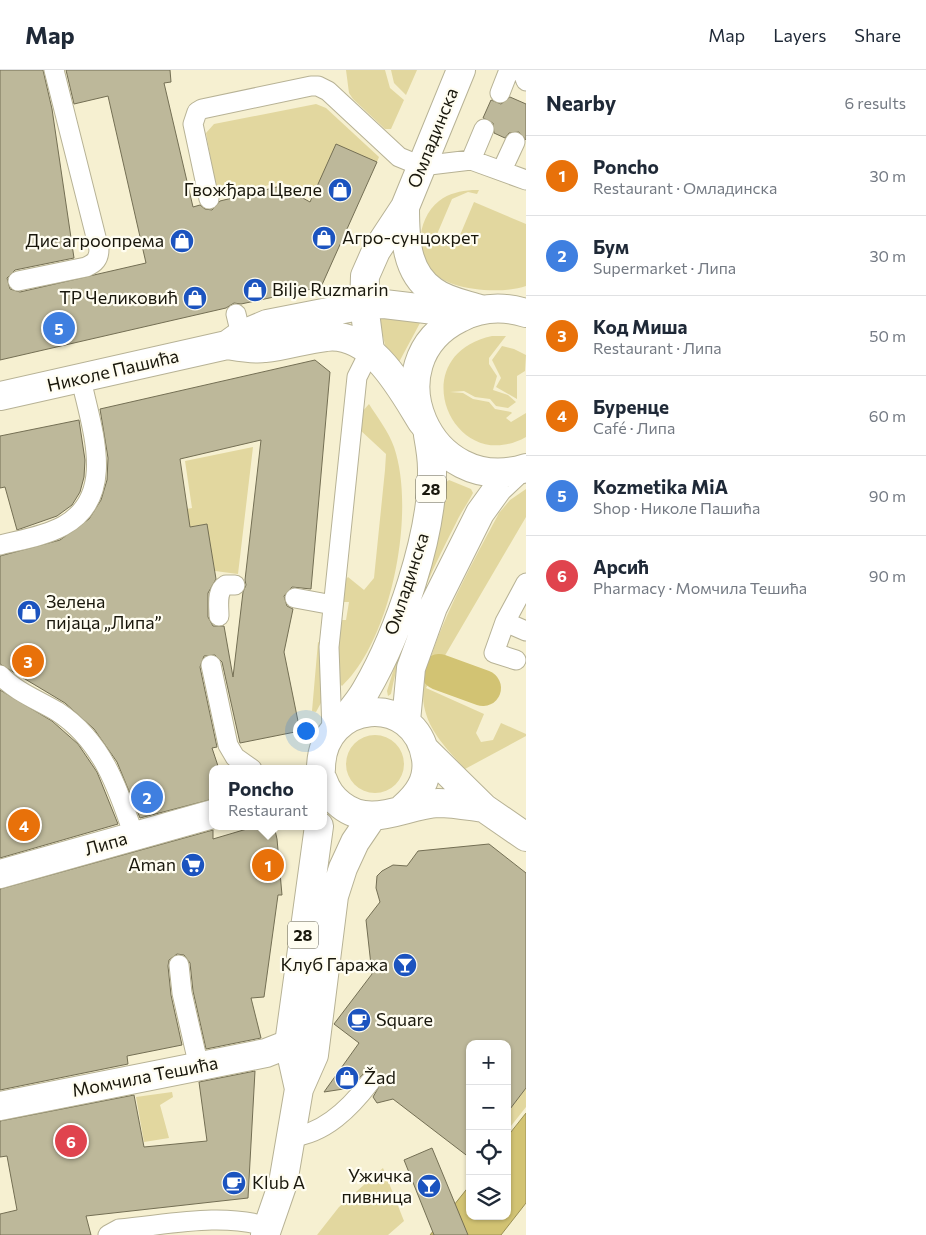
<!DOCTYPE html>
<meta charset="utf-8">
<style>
:root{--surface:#fff;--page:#f6f6f7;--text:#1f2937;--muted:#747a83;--line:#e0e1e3;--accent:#1b53bf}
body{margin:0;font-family:Commissioner,sans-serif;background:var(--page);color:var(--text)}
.controls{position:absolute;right:15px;bottom:15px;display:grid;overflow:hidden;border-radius:10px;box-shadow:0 1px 4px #0004}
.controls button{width:45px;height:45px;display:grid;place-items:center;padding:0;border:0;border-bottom:1px solid var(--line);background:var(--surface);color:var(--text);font:25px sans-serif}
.you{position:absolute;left:305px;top:660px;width:18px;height:18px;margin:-12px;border:4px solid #fff;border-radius:50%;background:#1a73e8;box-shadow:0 0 0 8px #1a73e833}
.badge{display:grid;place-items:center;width:32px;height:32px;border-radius:50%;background:var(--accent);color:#fff;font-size:16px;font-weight:700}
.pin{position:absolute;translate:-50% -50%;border:2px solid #fff;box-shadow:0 1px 5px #0006}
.popup{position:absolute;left:209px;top:695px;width:118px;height:65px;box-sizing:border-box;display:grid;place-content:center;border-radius:10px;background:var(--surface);filter:drop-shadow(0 1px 4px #0005);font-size:16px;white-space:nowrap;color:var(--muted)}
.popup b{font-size:19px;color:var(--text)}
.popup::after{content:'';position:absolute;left:50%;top:100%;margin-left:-10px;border:10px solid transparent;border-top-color:var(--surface)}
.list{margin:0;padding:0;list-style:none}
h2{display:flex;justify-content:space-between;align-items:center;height:65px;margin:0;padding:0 20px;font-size:21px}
h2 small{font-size:16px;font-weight:400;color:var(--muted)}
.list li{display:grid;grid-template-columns:32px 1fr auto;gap:15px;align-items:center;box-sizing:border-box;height:80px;padding:0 20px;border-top:1px solid var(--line)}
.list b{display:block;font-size:19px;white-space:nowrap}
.list p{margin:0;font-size:16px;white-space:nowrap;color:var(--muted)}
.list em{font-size:16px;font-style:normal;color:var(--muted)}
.icon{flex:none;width:28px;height:28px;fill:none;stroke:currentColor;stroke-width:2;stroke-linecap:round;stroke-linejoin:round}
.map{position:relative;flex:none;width:526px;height:1165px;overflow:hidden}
header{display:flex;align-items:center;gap:30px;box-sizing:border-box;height:70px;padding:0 25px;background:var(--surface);border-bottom:1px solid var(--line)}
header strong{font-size:24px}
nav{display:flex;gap:28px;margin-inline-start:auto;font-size:18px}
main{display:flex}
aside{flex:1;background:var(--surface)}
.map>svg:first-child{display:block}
</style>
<header>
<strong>Map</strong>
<nav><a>Map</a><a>Layers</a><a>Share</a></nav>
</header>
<main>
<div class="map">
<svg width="526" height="1165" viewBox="0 0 526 1165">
<rect width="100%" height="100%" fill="#f6f0d1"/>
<path fill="#e2d79f" d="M 346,0 L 385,0 L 390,18 L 404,30 L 391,59 L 385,59 L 353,29 L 349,23 Z
M 391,0 L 417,0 L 406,25 L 394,13 Z
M 316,34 L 326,38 L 379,87 L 377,92 L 313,127 L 281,112 L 218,128 L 206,63 L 214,54 Z
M 472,120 L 479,120 L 477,124 L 468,122 L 452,129 L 435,169 L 455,177 L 474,132 L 526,154 L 526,216 C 500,225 440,221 426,194 C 415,174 421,145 439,131 C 449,123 461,121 472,120 Z
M 378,245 L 418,251 L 420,253 L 398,294 L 386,279 Z
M 492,266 L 506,266 L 489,288 L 489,294 L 497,306 L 493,320 L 508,325 L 516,332 L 508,338 L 496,336 L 490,329 L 475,327 L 464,321 L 450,322 L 463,323 L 473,329 L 489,332 L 495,339 L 511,342 L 512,343 L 506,348 L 511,352 L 526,343 L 526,367 C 453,408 401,286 492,266 Z
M 502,276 L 514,279 L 526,285 L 525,301 L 517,306 L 517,329 L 496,317 L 501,308 L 492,290 Z
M 369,334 C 377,347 389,362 394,377 C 416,441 392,569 342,616 L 339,613 L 338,572 L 341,550 L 346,550 L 349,532 L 342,532 L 345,510 L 348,507 L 364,520 L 374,508 L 385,400 L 386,384 L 359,359 L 361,343 Z
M 253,377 L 238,504 L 215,501 L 206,454 L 152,463 L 148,446 L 192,438 L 185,391 Z
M 449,410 L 471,419 L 473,423 C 468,433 461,442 456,453 C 428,507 403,564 391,624 L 388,626 L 387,621 L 442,443 L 445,413 Z
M 526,419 L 526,447 L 426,618 L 484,644 L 476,663 L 481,672 L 493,670 L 501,653 L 526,664 L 526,666 L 465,699 C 448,680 429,662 424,636 C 415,594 478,483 499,443 L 510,430 Z
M 318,572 L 320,573 L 322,631 L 316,642 L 312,641 Z
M346 694a29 29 0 1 1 58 0a29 29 0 1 1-58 0Z
M 526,1018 L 526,1037 L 507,1061 L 507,1043 Z
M 172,1022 L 173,1027 L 160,1035 L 169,1068 L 144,1072 L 136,1027 Z
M 383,1098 L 404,1151 L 388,1165 L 317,1165 L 339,1137 Z"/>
<path fill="#d2c373" stroke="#9a8f54" d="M 526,1043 L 526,1133 L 501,1165 L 430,1165 L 470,1115 L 470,1146 L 507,1146 L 507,1067 Z"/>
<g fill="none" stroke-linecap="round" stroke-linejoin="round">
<path stroke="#d2c373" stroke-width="36" d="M 439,602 L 483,618"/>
</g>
<path fill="#bdb89a" stroke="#746f54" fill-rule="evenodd" d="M 0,0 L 43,0 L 52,39 L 74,188 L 15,200 L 7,208 L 10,219 L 20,222 L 146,193 L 108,26 L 74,34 L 66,0 L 170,0 L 171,12 L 164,13 L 193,137 L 200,135 L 205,139 L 212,140 L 220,131 L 281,116 L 310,132 L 336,74 L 377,92 L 321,217 L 241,234 L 234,233 L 226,238 L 0,290 Z
M 510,27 L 526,34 L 526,70 L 519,62 L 509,63 L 505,68 L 494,63 L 493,53 L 483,48 L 491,30 L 501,34 Z
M 315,290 L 330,302 L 311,519 L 292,517 L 284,526 L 287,536 L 293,539 L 284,582 L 300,661 L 240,673 L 222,592 L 215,585 L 204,586 L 200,597 L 217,677 L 212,678 L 219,699 L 213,699 L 213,729 L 140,748 L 117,692 L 94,659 L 65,633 L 0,594 L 0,486 L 60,470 L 89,449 L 101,430 L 107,410 L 108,388 L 100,339 ZM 261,370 L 245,510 L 246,515 L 243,522 L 233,607 L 224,556 L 213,556 L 208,547 L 208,523 L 216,509 L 207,454 L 190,457 L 180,389 Z
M 79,350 L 85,390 L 84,407 L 80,422 L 72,435 L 57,446 L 17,460 L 5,417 L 0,418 L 0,366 Z
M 0,620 L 52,651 L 78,674 L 97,702 L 118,754 L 0,788 Z
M 257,756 L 274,756 L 277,769 L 282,825 L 278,825 L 264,927 L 251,928 L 261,968 L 206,979 L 193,921 L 190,893 L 184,885 L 177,884 L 169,890 L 168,896 L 171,925 L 182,975 L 127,986 L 128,994 L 0,1020 L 0,819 L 213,760 L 213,769 Z
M 489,774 L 526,803 L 526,1018 L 507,1043 L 507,974 L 470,974 L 470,1088 L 393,1029 L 377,1033 L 373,1027 L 381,1013 L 377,1003 L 365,1002 L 350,1018 L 324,1022 L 359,973 L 334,954 L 372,904 L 366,850 L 380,832 L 376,818 L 377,806 L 382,801 L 393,795 L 407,796 L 418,781 Z
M 255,1001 L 248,1128 L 86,1146 L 91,1165 L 0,1165 L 0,1144 L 17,1140 L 7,1086 L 0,1087 L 0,1051 L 134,1025 L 144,1077 L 207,1071 L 199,1012 Z
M 432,1078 L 468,1165 L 434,1165 L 404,1090 Z"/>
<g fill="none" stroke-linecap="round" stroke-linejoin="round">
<g stroke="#b7b295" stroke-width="21">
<path id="lane" d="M 522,0 L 526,11
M 500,23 L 509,0
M 471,90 L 484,59
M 502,100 L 515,72
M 209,129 L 193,54 L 197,42 L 202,39 L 311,16 L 318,16 L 328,21 L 399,87 L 421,96 L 471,90 L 526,110
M 18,211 L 86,197 C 95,193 99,189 99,179 L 54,0
M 236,244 L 241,265
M 0,475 C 20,470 45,466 63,456 C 118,426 91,357 81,309
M 295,528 L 333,535
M 219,546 C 219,535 216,521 226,515 L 235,515
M 505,552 L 526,561
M 516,590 L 494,583 L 505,552 L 526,513
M 211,595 L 228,675 L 235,687 L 252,699
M 0,605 C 16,622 38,630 58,642 C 102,671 118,718 134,766
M 332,661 L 329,577 L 357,307 L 370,281
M 179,895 L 182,923 L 199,997
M 291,1067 C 325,1064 351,1037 370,1012
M 108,1165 L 119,1159 C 167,1155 221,1142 268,1157"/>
</g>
<g stroke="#b7b295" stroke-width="30">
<path id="street" d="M 405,137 C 405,166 405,202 433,221 C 446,231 464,234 480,239
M 370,281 L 364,235 L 365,206 L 376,181 L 405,137 L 461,0
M 0,804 L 213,744
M 0,1036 L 266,983 L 289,974"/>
</g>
<g stroke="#b7b295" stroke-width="30">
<path id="secondary" d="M 227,275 L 241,265 L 267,254 L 364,235 L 384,234 L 468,244
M 0,326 L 227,275 C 239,277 253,280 265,278 C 286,276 306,269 326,267 C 372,261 402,320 422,352"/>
</g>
<g stroke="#b7b295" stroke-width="30">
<path id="primary" d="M 526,243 C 503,236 481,237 460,248 C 370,292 429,429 526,398
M 343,651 C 351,641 360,631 366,620 C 399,563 433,465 432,399 C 432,388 430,376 428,365
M 406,651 L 411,598 L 433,537 L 480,443 L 498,418 L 515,402
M 424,679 L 484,738 L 526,767
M 321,699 C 321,629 416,621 426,689 C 429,710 418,725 403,738
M 323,710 C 326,719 333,729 341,735 C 371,759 404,735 438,733 C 453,733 469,736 484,738
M 299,1019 L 289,974 L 319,756
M 265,1165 L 283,1113 L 299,1019 L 314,985 L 334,826 L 343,798 L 355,772 L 372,747"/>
</g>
<use href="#lane" stroke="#fff" stroke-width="19"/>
<use href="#street" stroke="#fff" stroke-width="28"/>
<use href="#secondary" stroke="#fff" stroke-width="28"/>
<use href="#primary" stroke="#fff" stroke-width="28"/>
</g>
<defs>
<g id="shop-disc" transform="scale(1.25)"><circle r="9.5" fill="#1b53bf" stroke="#fffdf1"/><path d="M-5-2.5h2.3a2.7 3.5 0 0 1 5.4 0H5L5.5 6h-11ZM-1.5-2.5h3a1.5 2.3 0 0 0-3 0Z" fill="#fff"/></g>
<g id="supermarket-disc" transform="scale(1.25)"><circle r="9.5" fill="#1b53bf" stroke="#fffdf1"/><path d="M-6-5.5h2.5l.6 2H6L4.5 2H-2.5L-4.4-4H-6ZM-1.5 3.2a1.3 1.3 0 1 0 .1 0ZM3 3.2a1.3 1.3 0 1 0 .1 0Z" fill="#fff"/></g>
<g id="bar-disc" transform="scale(1.25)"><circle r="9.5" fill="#1b53bf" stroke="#fffdf1"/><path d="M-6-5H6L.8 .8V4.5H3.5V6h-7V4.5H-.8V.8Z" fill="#fff"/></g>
<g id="cafe-disc" transform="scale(1.25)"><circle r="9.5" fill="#1b53bf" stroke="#fffdf1"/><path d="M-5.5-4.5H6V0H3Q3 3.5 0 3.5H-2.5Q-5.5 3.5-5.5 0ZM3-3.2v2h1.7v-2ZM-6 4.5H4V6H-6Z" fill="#fff"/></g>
</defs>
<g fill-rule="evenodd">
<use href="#shop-disc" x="340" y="120"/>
<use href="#shop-disc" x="324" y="168"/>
<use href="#shop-disc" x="182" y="171"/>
<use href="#shop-disc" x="255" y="220"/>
<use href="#shop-disc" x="195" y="228"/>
<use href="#shop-disc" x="29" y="542"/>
<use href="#supermarket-disc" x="193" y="795"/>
<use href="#bar-disc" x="405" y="895"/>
<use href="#cafe-disc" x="359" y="950"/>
<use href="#shop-disc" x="347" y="1008"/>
<use href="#cafe-disc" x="234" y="1113"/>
<use href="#bar-disc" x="429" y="1116"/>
</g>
<g text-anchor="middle" stroke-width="4.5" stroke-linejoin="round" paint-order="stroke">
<g fill="#fffdf1" stroke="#5e5c51" stroke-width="1">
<rect x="416" y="405.5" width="30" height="27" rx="4"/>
<rect x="288" y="851.5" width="30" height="27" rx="4"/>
</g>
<g font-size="16" font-weight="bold" fill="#19170c">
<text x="431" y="425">28</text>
<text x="303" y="871">28</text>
</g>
<g font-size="18" fill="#19170c" stroke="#fffdf1">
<text transform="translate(433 68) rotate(-68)" y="6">Омладинска</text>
<text transform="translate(113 301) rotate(-13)" y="6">Николе Пашића</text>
<text transform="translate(407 514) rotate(-72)" y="6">Омладинска</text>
<text transform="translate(106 774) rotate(-16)" y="6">Липа</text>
<text transform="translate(145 1007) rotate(-11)" y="6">Момчила Тешића</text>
</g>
<g font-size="18" fill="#19170c" stroke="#fffdf1" text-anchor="end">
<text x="322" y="126">Гвожђара Цвеле</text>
<text x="342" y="174" text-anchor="start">Агро-сунцокрет</text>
<text x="164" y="177">Дис агроопрема</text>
<text x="272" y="226" text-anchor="start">Bilje Ruzmarin</text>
<text x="178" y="234">ТР Челиковић</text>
<text x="46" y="538" text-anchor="start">Зелена<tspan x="46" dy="21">пијаца „Липа”</tspan></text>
<text x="176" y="801">Aman</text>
<text x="388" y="901">Клуб Гаража</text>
<text x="376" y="956" text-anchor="start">Square</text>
<text x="364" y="1014" text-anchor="start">Žad</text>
<text x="412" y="1112">Ужичка<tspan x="412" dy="21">пивница</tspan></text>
<text x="252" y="1119" text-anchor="start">Klub A</text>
</g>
</g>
</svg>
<div class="controls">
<button>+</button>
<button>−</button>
<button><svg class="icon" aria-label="locate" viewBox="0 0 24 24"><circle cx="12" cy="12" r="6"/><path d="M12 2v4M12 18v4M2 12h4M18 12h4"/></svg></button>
<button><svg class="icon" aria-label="layers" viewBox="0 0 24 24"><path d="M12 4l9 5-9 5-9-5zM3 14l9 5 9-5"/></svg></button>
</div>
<div class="you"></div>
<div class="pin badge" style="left:268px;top:795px;background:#e8710a">1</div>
<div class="popup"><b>Poncho</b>Restaurant</div>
<div class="pin badge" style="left:147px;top:727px;background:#3f7fe0">2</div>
<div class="pin badge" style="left:28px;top:591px;background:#e8710a">3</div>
<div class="pin badge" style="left:24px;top:755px;background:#e8710a">4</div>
<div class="pin badge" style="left:59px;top:258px;background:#3f7fe0">5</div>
<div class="pin badge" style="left:71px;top:1071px;background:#e0444e">6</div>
</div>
<aside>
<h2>Nearby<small>6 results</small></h2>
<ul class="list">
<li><span class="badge" style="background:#e8710a">1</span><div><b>Poncho</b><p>Restaurant · Омладинска</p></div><em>30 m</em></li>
<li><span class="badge" style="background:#3f7fe0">2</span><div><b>Бум</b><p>Supermarket · Липа</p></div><em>30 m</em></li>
<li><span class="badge" style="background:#e8710a">3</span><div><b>Код Миша</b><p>Restaurant · Липа</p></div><em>50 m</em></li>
<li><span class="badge" style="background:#e8710a">4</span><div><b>Буренце</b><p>Café · Липа</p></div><em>60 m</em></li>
<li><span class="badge" style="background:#3f7fe0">5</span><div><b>Kozmetika MiA</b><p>Shop · Николе Пашића</p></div><em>90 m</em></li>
<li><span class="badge" style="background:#e0444e">6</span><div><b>Арсић</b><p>Pharmacy · Момчила Тешића</p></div><em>90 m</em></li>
</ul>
</aside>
</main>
